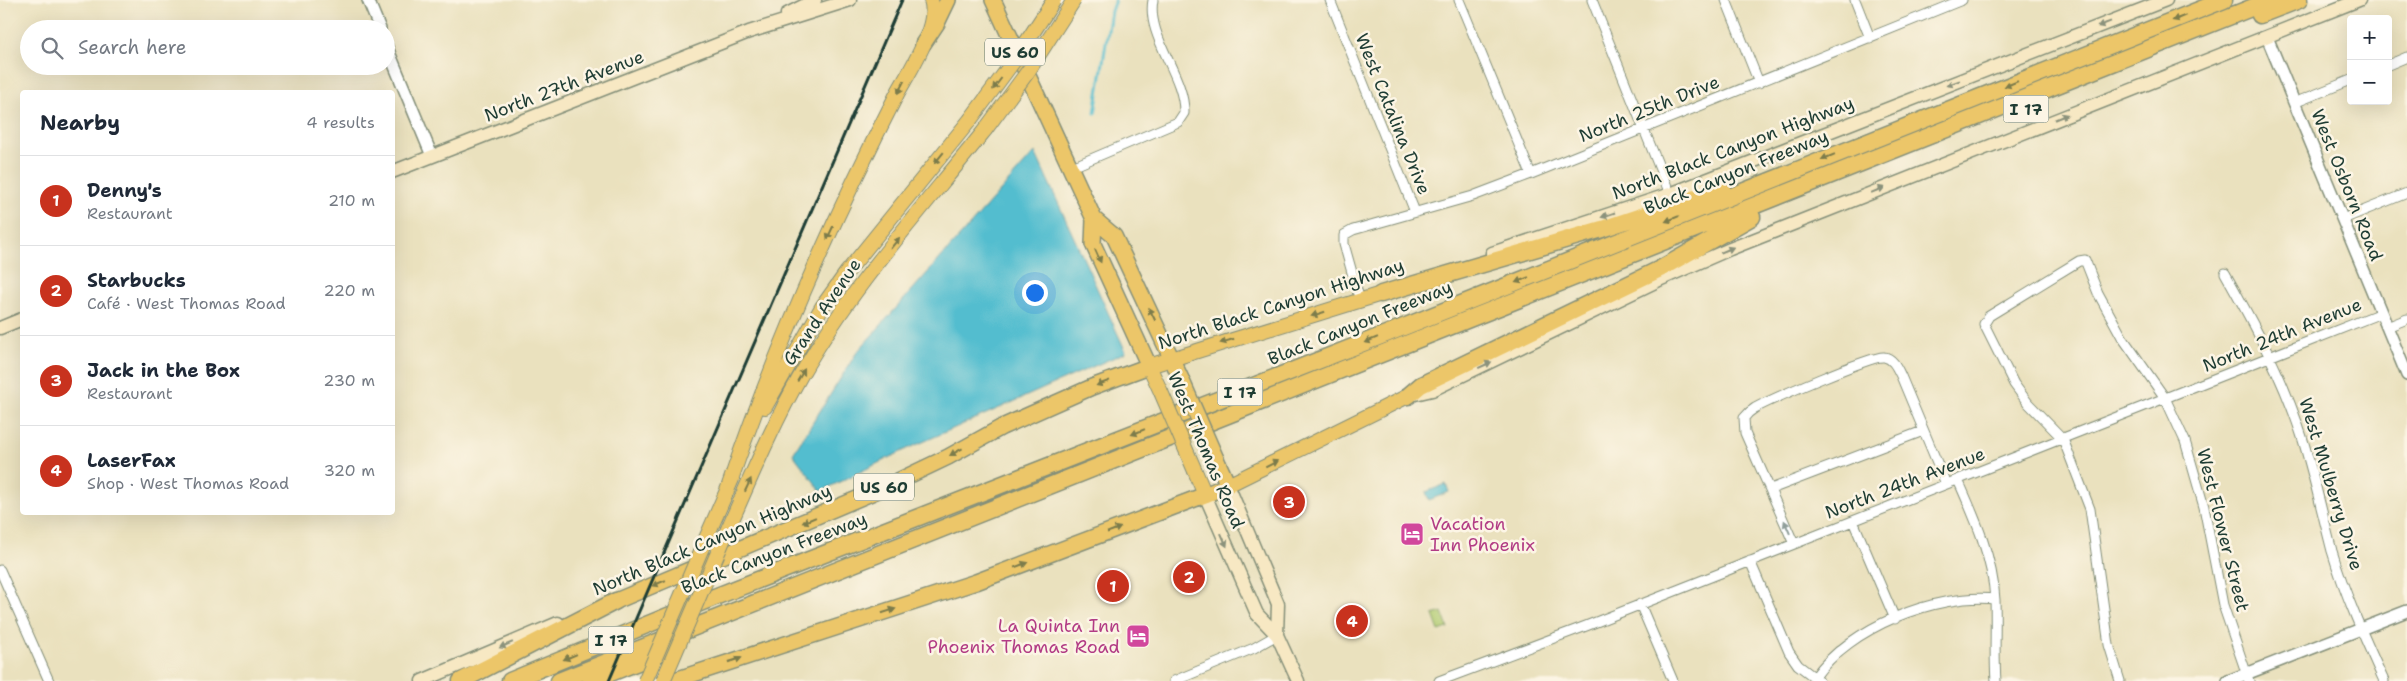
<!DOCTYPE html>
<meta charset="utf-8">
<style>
:root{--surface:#fff;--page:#f2f2f3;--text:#1f2937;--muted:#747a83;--line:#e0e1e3;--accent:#c8321e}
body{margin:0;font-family:"Shantell Sans",sans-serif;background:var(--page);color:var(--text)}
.controls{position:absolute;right:15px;top:15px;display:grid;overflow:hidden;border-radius:5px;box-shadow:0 5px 20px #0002}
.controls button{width:45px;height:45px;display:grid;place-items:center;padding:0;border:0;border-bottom:1px solid var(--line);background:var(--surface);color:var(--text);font:25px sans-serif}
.you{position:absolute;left:1034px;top:292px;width:18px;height:18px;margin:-12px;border:4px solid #fff;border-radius:50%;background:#1a73e8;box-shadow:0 0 0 8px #1a73e833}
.badge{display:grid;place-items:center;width:32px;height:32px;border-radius:50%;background:var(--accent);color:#fff;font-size:16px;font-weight:700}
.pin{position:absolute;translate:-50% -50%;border:2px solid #fff;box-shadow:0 1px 5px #0006}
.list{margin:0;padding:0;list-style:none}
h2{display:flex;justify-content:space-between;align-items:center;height:65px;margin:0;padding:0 20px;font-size:21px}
h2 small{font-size:16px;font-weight:400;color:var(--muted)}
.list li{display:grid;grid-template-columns:32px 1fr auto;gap:15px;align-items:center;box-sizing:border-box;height:90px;padding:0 20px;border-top:1px solid var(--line)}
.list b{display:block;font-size:19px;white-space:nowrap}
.list p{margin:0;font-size:16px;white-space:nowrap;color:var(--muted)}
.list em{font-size:16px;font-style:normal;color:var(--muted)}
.icon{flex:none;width:28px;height:28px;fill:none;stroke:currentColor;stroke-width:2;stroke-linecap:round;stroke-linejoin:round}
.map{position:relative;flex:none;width:2407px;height:681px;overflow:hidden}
.search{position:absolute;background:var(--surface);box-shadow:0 5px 20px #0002;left:20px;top:20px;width:375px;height:55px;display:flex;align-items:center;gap:12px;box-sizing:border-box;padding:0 18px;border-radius:28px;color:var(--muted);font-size:19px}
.panel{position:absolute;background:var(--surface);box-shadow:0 5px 20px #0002;left:20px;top:90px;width:375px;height:425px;border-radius:5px}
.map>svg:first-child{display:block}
</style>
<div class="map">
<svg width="2407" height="681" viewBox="0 0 2407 681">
<rect width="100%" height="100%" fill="#fcf5e5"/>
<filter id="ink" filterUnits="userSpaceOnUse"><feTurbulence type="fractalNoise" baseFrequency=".02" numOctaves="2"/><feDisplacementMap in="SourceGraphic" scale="10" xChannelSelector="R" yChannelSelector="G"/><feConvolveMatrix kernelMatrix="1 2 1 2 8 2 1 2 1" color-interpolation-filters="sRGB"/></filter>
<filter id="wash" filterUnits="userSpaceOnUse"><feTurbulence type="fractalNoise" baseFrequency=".0096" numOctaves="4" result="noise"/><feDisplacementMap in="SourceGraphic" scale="20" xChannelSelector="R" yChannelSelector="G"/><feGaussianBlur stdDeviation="1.12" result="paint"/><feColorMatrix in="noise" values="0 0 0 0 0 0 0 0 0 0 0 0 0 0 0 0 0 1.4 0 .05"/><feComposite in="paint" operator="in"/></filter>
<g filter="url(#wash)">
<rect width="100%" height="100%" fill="#eae1be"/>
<path fill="#b1cb71" stroke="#688452" d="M 1442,612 L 1448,628 L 1439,631 L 1433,615 Z"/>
<path fill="#52bdcf" stroke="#387d82" d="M 1035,152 L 1126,352 L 907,449 L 821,491 L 793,454 L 857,352 Z
M 1446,484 L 1449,492 L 1429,500 L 1426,492 Z"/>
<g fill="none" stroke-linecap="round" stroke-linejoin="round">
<path stroke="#52bdcf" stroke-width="3" d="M 1095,113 L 1111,11 L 1115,0"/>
</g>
</g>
<g filter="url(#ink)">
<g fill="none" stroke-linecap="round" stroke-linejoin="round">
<g stroke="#848f79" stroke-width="11">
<path id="minor" d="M 1330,0 L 1415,212
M 1459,0 L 1531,174
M 1592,0 L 1670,194
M 1726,0 L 1759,83
M 1855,0 L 1870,38
M 2388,65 L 2407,57
M 2294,103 L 2351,80
M 1070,168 L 1178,122 L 1184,113 C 1185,75 1146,37 1153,0
M 2343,219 L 2407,193
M 2225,273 C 2255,326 2284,380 2302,437 C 2314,475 2322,513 2332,551 C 2345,595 2365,639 2384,681
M 1360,301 L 1344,244 L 1344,235 L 1353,230 L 1473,196 L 1531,174 L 1962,0
M 2387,327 L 2407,319
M 1958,480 C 1975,518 1993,558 1995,600 C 1996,627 1994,654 1996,681
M 1771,489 L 1923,431
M 1853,521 L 1895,619
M 1794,544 L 1745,433 L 1744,418 C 1747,414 1750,411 1755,408 C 1770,400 1872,355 1884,357 C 1893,358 1897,368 1901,376 L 1946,484
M 1750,561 L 1789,652 L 1798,665 L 1819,681
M 0,570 L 49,681
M 1640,604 L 1673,681
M 1815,677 C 1849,628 1935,593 1995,599
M 1174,681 L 1254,648 L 1277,635
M 1439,681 L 1586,626 L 2381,313
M 2120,681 L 2109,645 L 2090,509 L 2063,439 L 2028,403 L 2014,384 L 1984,324 L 1989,316 L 2079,261 L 2085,260 L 2098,293 L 2122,337 L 2165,398 L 2185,441 L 2204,507 L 2223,605 L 2249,681"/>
</g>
<g stroke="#848f79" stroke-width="14">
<path id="tertiary" d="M 368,0 L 380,29
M 2267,37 L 2407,375
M 386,45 L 432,156
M 2228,681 L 2407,611"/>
</g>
<g stroke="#848f79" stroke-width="15">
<path id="secondary" d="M 787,14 L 815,0
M 392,172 L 749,32 L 850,0
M 1492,253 L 1670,194 L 2166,0
M 0,328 L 22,319
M 1411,395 L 1432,390 L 1659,280 L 1730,249 L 2359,0
M 1228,485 L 1278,604 L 1277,635
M 1205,495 L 1257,614 L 1277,635 L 1298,681
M 422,681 L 558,623"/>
</g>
<g stroke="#848f79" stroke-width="16">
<path id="primary" d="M 1161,392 L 1149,366 L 1381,294
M 765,407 L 822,307 L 847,272 L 970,120
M 1195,471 L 1205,495
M 1228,485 L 1408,396
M 728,488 C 774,352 832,221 897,94 C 909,72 940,25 931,0
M 728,529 C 751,477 773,424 801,375 C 852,286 922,209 985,130
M 704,543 L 732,479"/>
</g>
<g stroke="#848f79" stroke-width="18">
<path id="trunk" d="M 993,0 L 1094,219 L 1114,236 L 1182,381
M 923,44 L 937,23 L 948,0
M 616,601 L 883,488 L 948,457 L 1002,427 L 1092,387 L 1149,366 L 1093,244 L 1094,219
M 672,681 L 976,582 L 1205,495 L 1228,485 L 1217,461"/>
</g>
<g stroke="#848f79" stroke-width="19">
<path id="motorway" d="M 2260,15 L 2299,0
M 1381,294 L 1602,229 L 1722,189
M 1408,396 L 1421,385 L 1660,269 L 1752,217
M 461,681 L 616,601
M 510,681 L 712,598 L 1381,336 L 2224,0
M 559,681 L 2271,0
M 591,681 L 667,650"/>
</g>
<use href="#minor" stroke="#fff" stroke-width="9"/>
<use href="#tertiary" stroke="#fff" stroke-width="11"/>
<use href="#secondary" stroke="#f7e8c3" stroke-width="12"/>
<use href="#primary" stroke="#ecc669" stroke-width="14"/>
<use href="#trunk" stroke="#ecc669" stroke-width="15"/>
<use href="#motorway" stroke="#ecc669" stroke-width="16"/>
<path stroke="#1f3d34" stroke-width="3" d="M 609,681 L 902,0"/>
<g stroke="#848f79" stroke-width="16" stroke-linecap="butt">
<path id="primary-bridge" d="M 970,120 L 1016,58 L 1054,0
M 985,130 L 1029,70 L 1074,0
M 1161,392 L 1195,471
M 645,681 L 704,543
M 663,681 L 728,529"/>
</g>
<g stroke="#848f79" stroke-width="18" stroke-linecap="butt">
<path id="trunk-bridge" d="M 1182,381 L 1217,461"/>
</g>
<use href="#primary-bridge" stroke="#ecc669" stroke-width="14"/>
<use href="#trunk-bridge" stroke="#ecc669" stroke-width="15"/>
</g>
<defs><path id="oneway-solid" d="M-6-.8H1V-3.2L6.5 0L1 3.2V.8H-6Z" transform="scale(1.25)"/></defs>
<g fill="#7b7b4c">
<use href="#oneway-solid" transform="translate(2179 18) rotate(158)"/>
<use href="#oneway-solid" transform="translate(997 84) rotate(127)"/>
<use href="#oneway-solid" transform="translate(2011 84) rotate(158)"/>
<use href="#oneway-solid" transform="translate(901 87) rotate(117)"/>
<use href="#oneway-solid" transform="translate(1828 157) rotate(158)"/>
<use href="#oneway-solid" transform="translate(939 158) rotate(129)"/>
<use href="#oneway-solid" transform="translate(1672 219) rotate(158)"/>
<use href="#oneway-solid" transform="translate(830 233) rotate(115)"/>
<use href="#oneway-solid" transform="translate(895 243) rotate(-51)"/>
<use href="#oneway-solid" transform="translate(1098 256) rotate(66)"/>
<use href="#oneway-solid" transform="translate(1522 280) rotate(158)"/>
<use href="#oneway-solid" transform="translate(1152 314) rotate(-116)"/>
<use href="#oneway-solid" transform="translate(1318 314) rotate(163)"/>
<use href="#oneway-solid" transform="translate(1371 340) rotate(158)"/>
<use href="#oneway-solid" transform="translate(1227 341) rotate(163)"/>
<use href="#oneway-solid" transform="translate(801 375) rotate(-60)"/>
<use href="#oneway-solid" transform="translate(1103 383) rotate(159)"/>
<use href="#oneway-solid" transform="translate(1138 432) rotate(158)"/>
<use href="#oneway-solid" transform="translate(956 452) rotate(151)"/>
<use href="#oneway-solid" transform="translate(1272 464) rotate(-27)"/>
<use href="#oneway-solid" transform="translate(748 485) rotate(-65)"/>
<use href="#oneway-solid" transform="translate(809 520) rotate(157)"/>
<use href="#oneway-solid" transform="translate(1114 530) rotate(-21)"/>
<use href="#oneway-solid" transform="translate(1021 565) rotate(-21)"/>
<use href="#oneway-solid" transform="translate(659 583) rotate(157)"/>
<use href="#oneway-solid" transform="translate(889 611) rotate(-18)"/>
<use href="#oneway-solid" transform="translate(570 657) rotate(158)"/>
<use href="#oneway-solid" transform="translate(735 660) rotate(-18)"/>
</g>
<g fill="#8b927c">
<use href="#oneway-solid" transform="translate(2104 24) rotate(159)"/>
<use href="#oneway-solid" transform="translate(1953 83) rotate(159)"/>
<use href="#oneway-solid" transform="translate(2061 117) rotate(-22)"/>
<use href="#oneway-solid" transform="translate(1878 190) rotate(-22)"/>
<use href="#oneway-solid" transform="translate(1608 215) rotate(161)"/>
<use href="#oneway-solid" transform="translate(1727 250) rotate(-23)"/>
<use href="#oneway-solid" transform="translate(1485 365) rotate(-25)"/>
<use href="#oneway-solid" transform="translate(1224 540) rotate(66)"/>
<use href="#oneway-solid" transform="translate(506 645) rotate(157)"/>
</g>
<use fill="#8f9e9a" href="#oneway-solid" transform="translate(1787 527) rotate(-113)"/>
</g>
<defs>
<g id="hotel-square" transform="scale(1.25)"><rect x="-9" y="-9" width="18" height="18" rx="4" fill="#d1479c" stroke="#fcf5e5"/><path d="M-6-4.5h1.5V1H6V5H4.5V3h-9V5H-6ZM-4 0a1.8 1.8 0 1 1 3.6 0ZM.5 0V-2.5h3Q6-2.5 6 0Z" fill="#fff"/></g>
</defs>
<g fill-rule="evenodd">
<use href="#hotel-square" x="1412" y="534"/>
<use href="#hotel-square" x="1138" y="636"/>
</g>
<g text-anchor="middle" stroke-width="5" stroke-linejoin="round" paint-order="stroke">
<g fill="#fcf5e5" stroke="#617469" stroke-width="1">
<rect x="985" y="38.5" width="60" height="27" rx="4"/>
<rect x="2003.5" y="95.5" width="45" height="27" rx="4"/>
<rect x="1217.5" y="378.5" width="45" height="27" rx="4"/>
<rect x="854" y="473.5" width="60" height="27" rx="4"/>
<rect x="588.5" y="626.5" width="45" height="27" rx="4"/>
</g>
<g font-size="16" font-weight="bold" fill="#1f3d34">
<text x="1015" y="58">US 60</text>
<text x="2026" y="115">I 17</text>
<text x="1240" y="398">I 17</text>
<text x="884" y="493">US 60</text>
<text x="611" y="646">I 17</text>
</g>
<g font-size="18" fill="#1f3d34" stroke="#fcf5e5">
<text transform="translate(564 86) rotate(-21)" y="6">North 27th Avenue</text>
<text transform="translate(1649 109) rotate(-22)" y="6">North 25th Drive</text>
<text transform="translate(1393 114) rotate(68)" y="6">West Catalina Drive</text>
<text transform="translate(1733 148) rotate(-21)" y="6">North Black Canyon Highway</text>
<text transform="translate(1736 172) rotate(-22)" y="6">Black Canyon Freeway</text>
<text transform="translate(2347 185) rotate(68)" y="6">West Osborn Road</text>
<text transform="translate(1281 304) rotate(-18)" y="6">North Black Canyon Highway</text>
<text transform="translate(822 312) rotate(-56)" y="6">Grand Avenue</text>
<text transform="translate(1360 323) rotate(-22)" y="6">Black Canyon Freeway</text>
<text transform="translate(2282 335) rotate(-22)" y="6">North 24th Avenue</text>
<text transform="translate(1206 450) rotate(67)" y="6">West Thomas Road</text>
<text transform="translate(1905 483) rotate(-21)" y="6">North 24th Avenue</text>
<text transform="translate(2331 484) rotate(73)" y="6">West Mulberry Drive</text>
<text transform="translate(2223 530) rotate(76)" y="6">West Flower Street</text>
<text transform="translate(712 540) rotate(-23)" y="6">North Black Canyon Highway</text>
<text transform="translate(774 553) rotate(-21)" y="6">Black Canyon Freeway</text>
</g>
<g font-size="18" fill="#b23c85" stroke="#fcf5e5" text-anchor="start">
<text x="1430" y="530">Vacation<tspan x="1430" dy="21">Inn Phoenix</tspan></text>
<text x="1120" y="632" text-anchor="end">La Quinta Inn<tspan x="1120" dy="21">Phoenix Thomas Road</tspan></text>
</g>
</g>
</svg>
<div class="controls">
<button>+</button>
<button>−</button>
</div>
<div class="you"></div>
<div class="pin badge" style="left:1113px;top:586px">1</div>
<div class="pin badge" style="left:1189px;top:577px">2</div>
<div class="pin badge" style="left:1289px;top:502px">3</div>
<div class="pin badge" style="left:1352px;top:621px">4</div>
<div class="search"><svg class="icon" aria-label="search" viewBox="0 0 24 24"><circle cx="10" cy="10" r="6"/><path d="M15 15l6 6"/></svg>Search here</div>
<section class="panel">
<h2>Nearby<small>4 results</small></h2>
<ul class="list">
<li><span class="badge">1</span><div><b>Denny's</b><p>Restaurant</p></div><em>210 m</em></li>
<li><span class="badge">2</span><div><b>Starbucks</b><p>Café · West Thomas Road</p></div><em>220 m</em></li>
<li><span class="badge">3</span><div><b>Jack in the Box</b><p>Restaurant</p></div><em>230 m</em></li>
<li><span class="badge">4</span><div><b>LaserFax</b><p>Shop · West Thomas Road</p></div><em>320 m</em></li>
</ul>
</section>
</div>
